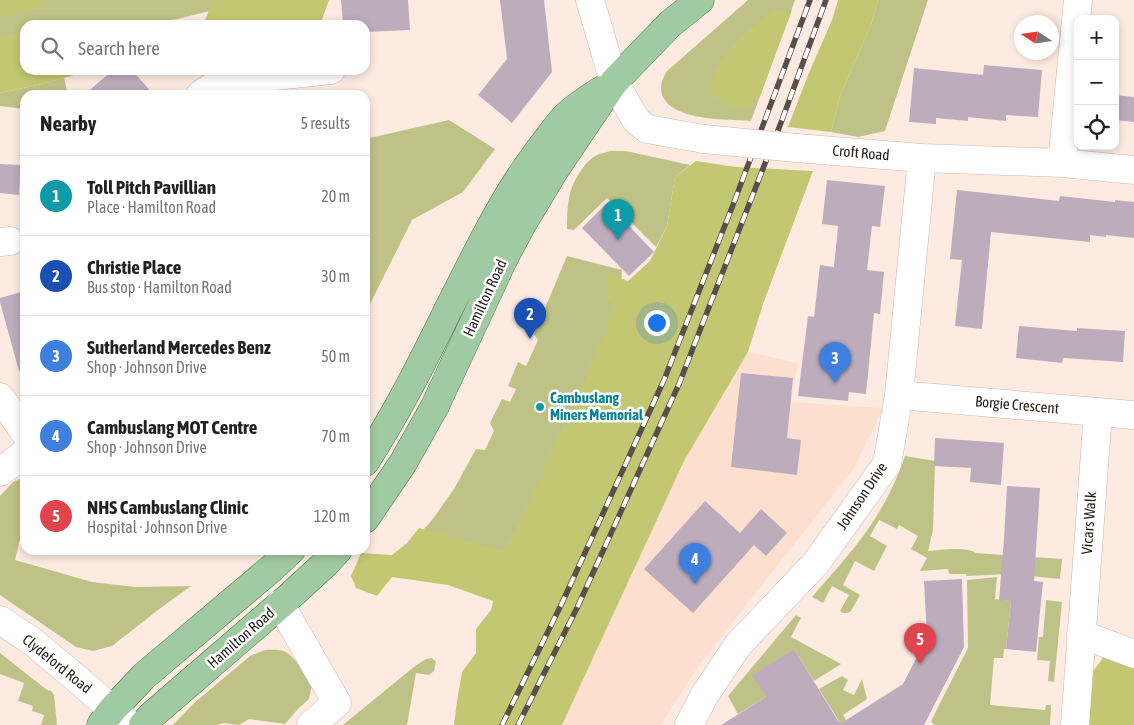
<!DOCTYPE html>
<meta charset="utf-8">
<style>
:root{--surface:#fff;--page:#f6f6f6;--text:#222;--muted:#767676;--line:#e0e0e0;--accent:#0b8043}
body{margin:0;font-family:"Asap Condensed",sans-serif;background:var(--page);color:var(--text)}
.controls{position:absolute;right:15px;top:15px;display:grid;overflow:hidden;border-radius:10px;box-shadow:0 2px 8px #0003}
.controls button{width:45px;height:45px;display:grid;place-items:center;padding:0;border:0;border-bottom:1px solid var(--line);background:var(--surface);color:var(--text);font:25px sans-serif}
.compass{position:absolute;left:1014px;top:15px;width:45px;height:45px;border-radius:50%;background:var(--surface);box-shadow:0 2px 8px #0003;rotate:282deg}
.you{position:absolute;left:656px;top:322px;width:18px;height:18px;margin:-12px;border:4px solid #fff;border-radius:50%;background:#1a73e8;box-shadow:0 0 0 8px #1a73e833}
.badge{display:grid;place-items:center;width:32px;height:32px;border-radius:50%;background:var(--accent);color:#fff;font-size:16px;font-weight:700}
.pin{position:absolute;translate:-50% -41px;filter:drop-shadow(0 1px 2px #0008)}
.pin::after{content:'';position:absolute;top:26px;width:18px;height:15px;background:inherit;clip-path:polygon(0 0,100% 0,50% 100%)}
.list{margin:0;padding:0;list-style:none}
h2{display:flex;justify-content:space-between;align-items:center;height:65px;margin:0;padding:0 20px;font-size:21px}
h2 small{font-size:16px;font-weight:400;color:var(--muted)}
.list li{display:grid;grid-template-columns:32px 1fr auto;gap:15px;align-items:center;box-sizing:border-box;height:80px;padding:0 20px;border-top:1px solid var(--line)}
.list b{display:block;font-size:19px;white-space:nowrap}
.list p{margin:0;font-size:16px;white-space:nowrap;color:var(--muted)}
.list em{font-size:16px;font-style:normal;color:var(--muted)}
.icon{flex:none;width:28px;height:28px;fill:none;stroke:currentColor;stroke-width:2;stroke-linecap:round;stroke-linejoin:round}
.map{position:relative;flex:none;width:1134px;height:725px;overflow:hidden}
.search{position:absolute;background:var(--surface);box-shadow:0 2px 8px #0003;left:20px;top:20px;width:350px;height:55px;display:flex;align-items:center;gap:12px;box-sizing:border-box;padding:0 18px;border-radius:15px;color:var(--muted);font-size:19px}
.panel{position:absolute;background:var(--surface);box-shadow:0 2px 8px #0003;left:20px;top:90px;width:350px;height:465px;border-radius:15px}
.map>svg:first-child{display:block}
</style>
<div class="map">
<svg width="1134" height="725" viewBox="0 0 1134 725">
<rect width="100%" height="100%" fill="#fdebe2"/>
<path fill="#fddfd0" d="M 748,352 L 798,363 L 791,402 L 883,408 L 854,468 L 699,665 L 661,725 L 547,725 L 684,461 Z"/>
<path fill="#bfc286" d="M 0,0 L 254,0 L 153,25 L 25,25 L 25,57 L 0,64 Z
M 748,0 L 795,0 L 751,121 C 727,119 661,122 661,87 C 661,82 664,77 666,72 Z
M 878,0 L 928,0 L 885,131 L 858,137 L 831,132 L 840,96 L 871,25 Z
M 64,78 L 68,95 L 25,95 L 25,109 L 0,106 L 0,93 L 46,83 Z
M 449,120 L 495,149 L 463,192 L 412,220 L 365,314 L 365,139 Z
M 610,151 L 626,151 L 690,165 L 675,177 L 667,226 L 656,247 L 607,198 L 574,230 L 567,229 C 567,219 567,208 569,198 C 572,182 584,161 599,154 C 603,153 607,152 610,151 Z
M 567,256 L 622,270 L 621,293 L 523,538 L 495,572 L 416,538 L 432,520 L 454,489 L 476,449 L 485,450 L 494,431 L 490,423 L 502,399 L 510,402 L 516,389 L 508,386 L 518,362 L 526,366 L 538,340 L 534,334 Z
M 905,456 L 935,461 L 933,530 L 928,551 C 941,550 966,546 976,553 L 1062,559 L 1060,579 L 1010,574 L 966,576 L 966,574 L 949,574 L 948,569 L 920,571 L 927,558 L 911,549 L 918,536 L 899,525 L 897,529 L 879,520 L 870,536 L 887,546 L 874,571 L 855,561 L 843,585 L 860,595 L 851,611 C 847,614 843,614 840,611 L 849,595 L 832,586 L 823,603 L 812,597 C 835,570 861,543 879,512 C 890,494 898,476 905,456 Z
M 25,477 L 25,518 L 15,560 L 92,582 L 135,587 L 191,586 L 162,607 L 112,646 L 93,651 L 76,647 L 0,595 L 0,496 L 13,482 Z
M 997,577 L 995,599 L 1011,601 L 1006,649 L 1004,649 L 1003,658 L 994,658 L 990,705 L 1045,710 L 1046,705 L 1051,705 L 1050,725 L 934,725 L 931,721 L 968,648 L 967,580 Z
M 1046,600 L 1062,602 L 1054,682 L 1048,681 L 1050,661 L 1037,660 L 1039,637 L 1043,637 Z
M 796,615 L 801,618 L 791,637 L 841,664 L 814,681 L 794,649 L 753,675 L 766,697 L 738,714 L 728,696 Z
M 265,650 C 271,650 280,649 286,652 C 294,656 306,675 312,684 L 309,699 L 297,710 L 285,724 L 249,719 L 239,725 L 224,723 L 216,725 L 173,725 L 193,704 L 250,656 Z
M 0,653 L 47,690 L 51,691 L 54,695 L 57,725 L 41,725 L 44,715 L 32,711 L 33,706 L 18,701 L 24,683 L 0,674 Z
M 432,658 L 436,662 L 434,671 L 429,675 L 416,673 L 407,725 L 343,725 L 415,666 L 426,659 Z
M 842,676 L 848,680 L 843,690 L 854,695 L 862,679 L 867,699 L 843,715 L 849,725 L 833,725 L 839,721 L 819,689 Z"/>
<path fill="#c4c771" d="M 0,0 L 41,0 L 40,7 L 5,17 L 0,15 Z
M 213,0 L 329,0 L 320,25 L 203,25 Z
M 838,0 L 878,0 L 871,25 L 840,96 L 831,132 L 788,127 L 808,75 L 832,20 Z
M 792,10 L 759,99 L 740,109 L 711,96 L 715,69 L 738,39 L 773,11 Z
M 25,33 L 25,70 L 84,70 L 82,73 L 46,83 L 0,93 L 0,38 L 11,34 Z
M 696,161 L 736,167 L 813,171 L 763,304 L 748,352 L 684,461 L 562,725 L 454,725 L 457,701 L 462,672 L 476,653 L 476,629 L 491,610 L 493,601 L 448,585 L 392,577 L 377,596 L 356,588 L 351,576 L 361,553 L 392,555 L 407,543 L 419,528 L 502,551 L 521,521 L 558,436 L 581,394 L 588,372 L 615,306 L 608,300 L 607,273 L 628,281 L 650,261 L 667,226 L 675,177 Z
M 1105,655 L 1134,667 L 1134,725 L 1088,725 L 1092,673 Z"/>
<path fill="#bdacbc" d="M 341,0 L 408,0 L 410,30 L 365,32 L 365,25 L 343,25 Z
M 500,0 L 544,0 L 552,72 L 512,123 L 478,95 L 507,59 Z
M 984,65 L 1042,70 L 1038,117 L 1006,115 L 1006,121 L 968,117 L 968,121 L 936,118 L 936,124 L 909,122 L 914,68 L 983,75 Z
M 113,70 L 132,70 L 154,95 L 84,95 Z
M 1115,95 L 1134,97 L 1134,122 L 1115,120 Z
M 0,164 L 21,165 L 19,195 L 0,193 Z
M 827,180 L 885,186 L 880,227 L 872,226 L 867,270 L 884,272 L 880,314 L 874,313 L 866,394 L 849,392 L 848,401 L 798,396 L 808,316 L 814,317 L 820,265 L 834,267 L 838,226 L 822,224 Z
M 957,190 L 1059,201 L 1060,196 L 1115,202 L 1115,200 L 1134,202 L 1134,238 L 1106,235 L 1106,237 L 1090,235 L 1090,242 L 991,232 L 982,329 L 955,326 L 962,260 L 950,259 Z
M 607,203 L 654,252 L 629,276 L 582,228 Z
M 25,291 L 25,370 L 19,371 L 0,302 L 0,298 Z
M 1019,326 L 1077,331 L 1077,328 L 1125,331 L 1123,362 L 1063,358 L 1062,363 L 1016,358 Z
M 741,373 L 793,378 L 787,438 L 801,440 L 797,475 L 731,467 Z
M 935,438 L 1004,443 L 1001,485 L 970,482 L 971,468 L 934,466 Z
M 1007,486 L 1040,488 L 1034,581 L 1043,582 L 1036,652 L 1006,649 L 1011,601 L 999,600 L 1004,539 Z
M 705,501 L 740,533 L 761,509 L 787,533 L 766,556 L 754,545 L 693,613 L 644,569 Z
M 962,579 L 964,647 L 924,725 L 721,725 L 766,697 L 752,675 L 794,649 L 840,724 L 903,684 L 927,637 L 924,581 Z"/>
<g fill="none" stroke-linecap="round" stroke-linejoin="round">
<g stroke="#ccb7ac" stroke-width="29">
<path id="minor" d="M 590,0 L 614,82 L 636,120 L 647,129 L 704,139
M 200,95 L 219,82 L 331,70
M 796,148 L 922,158 L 1062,163 L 1134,170
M 1062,163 L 1078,0
M 0,242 L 10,241
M 899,395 L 1134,415
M 0,397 L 25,433
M 0,472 L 25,453
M 280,604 L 337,703 L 311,725
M 0,620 L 33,642 L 83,684 L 130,725
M 1081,634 L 1134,654
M 689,725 L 704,696 L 738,645 L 816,563 L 887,464 L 899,395 L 922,158
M 1075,725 L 1098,412"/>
</g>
<g stroke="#4b7649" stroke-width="29">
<path id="major" d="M 365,462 C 397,413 423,361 449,308 C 476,255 501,201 537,153 C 546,141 555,128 565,117 C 576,106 589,98 602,90
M 365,519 L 403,463 L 435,406 L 503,260 L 521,226 L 554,171 L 614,82 L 670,24 L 700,0
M 101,725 L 112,710 L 144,676 L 272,568 L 291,550
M 143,725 L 151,716 L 289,597 L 326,563 L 338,550"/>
</g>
<use href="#minor" stroke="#fff" stroke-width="28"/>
<use href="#major" stroke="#a0caa2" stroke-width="28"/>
<g stroke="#594f4a" stroke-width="5.5">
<path id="rail" d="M 502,725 L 562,603 L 664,380 L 733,205 L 810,0
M 518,725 L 577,608 L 679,384 L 782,120 L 826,0"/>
</g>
<use href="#rail" stroke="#fff" stroke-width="4" stroke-dasharray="11" stroke-linecap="butt"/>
<g stroke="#ccb7ac" stroke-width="29" stroke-linecap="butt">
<path id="minor-bridge" d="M 704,139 L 796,148"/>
</g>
<use href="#minor-bridge" stroke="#fff" stroke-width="28"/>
</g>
<circle fill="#0f9aa8" stroke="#fff" stroke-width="2" cx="540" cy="407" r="5"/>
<g text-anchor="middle" stroke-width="5" stroke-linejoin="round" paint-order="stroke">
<g font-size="15" fill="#231c18" stroke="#fff">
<text transform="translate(861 153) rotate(5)" y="5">Croft Road</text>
<text transform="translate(485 298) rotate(-65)" y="5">Hamilton Road</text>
<text transform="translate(1017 405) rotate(5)" y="5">Borgie Crescent</text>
<text transform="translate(862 496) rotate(-56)" y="5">Johnson Drive</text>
<text transform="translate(1089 523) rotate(-86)" y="5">Vicars Walk</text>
<text transform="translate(241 638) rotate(-41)" y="5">Hamilton Road</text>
<text transform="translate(57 664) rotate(39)" y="5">Clydeford Road</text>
</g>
<g font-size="15" font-weight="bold" fill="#0d838f" stroke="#fff" text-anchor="start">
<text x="550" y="403">Cambuslang<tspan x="550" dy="17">Miners Memorial</tspan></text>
</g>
</g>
</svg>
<div class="controls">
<button>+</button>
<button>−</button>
<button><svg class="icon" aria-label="locate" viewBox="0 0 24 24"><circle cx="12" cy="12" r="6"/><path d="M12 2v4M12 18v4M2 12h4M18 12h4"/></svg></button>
</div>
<svg class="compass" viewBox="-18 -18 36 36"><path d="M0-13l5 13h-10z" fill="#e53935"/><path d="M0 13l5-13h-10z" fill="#767676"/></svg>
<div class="you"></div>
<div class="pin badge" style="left:618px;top:240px;background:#0f9aa8">1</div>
<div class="pin badge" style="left:530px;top:339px;background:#1a4fb4">2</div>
<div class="pin badge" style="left:835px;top:383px;background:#3f7fe0">3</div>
<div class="pin badge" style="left:695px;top:584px;background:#3f7fe0">4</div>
<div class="pin badge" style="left:920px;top:664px;background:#e0444e">5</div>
<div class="search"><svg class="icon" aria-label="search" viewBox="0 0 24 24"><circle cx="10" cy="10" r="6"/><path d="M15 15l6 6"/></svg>Search here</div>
<section class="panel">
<h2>Nearby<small>5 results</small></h2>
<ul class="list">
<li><span class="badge" style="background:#0f9aa8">1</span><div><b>Toll Pitch Pavillian</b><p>Place · Hamilton Road</p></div><em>20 m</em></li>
<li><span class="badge" style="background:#1a4fb4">2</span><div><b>Christie Place</b><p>Bus stop · Hamilton Road</p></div><em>30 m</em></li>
<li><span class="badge" style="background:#3f7fe0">3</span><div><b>Sutherland Mercedes Benz</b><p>Shop · Johnson Drive</p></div><em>50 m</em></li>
<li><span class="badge" style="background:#3f7fe0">4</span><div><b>Cambuslang MOT Centre</b><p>Shop · Johnson Drive</p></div><em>70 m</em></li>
<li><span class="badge" style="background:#e0444e">5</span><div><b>NHS Cambuslang Clinic</b><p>Hospital · Johnson Drive</p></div><em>120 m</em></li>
</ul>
</section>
</div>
